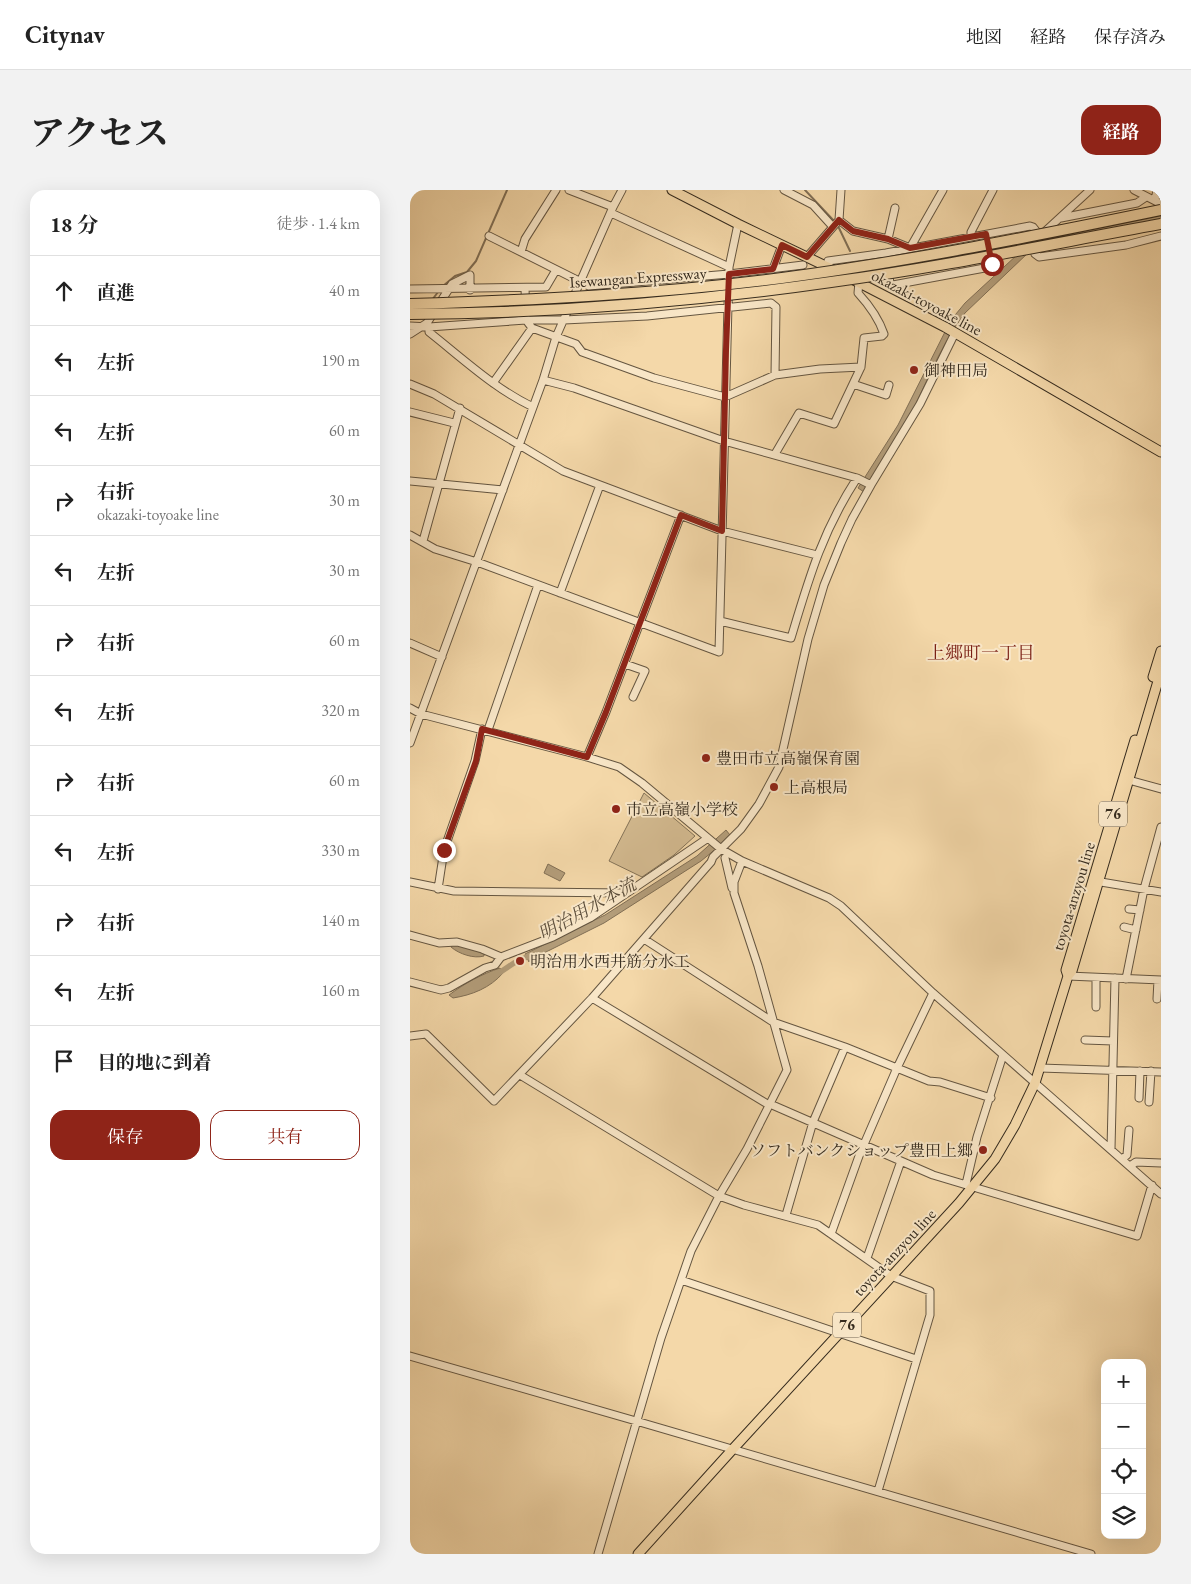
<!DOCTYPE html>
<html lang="ja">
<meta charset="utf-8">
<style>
:root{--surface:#fff;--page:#f2f2f2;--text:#222;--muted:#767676;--line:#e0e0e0;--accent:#8f2418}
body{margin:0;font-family:"EB Garamond","Noto Serif JP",serif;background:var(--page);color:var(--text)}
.controls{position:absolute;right:15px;bottom:15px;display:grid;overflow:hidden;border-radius:10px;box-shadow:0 5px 20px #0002}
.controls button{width:45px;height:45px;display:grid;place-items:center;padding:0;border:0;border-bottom:1px solid var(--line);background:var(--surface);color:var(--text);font:25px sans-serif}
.stop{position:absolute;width:15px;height:15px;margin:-11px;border:4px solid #8f2418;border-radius:50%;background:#fff}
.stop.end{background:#8f2418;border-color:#fff;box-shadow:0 1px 5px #0008}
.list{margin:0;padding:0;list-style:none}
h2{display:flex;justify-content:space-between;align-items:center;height:65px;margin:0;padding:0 20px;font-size:21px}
h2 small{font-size:16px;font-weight:400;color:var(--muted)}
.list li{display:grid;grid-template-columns:32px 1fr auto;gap:15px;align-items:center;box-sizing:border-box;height:70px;padding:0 20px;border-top:1px solid var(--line)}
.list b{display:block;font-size:19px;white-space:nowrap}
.list p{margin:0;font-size:16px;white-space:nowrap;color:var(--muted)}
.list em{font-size:16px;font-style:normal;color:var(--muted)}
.actions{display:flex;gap:10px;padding:15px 20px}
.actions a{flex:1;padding:11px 0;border:1px solid var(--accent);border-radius:15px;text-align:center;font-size:18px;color:var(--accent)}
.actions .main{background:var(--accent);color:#fff}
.icon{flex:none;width:28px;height:28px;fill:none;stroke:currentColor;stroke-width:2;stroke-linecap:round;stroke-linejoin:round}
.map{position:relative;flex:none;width:751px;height:1364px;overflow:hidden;border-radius:15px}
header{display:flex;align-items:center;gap:30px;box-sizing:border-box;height:70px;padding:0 25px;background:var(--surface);border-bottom:1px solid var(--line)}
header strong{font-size:24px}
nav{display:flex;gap:28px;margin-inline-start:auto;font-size:18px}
.intro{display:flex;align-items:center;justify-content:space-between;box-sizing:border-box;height:120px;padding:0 30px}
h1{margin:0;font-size:35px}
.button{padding:12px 22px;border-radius:15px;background:var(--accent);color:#fff;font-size:18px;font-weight:700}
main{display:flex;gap:30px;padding:0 30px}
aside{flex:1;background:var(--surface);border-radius:15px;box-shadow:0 5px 20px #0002}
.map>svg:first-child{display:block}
</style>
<header>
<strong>Citynav</strong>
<nav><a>地図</a><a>経路</a><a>保存済み</a></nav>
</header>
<div class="intro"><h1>アクセス</h1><a class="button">経路</a></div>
<main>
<aside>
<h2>18 分<small>徒歩 · 1.4 km</small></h2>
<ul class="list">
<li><svg class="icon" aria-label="ahead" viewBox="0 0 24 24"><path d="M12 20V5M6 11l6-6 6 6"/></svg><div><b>直進</b></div><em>40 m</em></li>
<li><svg class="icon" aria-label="left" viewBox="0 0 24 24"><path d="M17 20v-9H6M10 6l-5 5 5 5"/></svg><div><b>左折</b></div><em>190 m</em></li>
<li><svg class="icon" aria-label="left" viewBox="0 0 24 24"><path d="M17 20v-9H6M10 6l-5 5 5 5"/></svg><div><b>左折</b></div><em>60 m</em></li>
<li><svg class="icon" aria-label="right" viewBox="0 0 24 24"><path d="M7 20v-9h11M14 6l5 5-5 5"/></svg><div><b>右折</b><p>okazaki-toyoake line</p></div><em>30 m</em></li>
<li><svg class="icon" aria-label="left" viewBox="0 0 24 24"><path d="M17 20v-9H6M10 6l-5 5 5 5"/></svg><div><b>左折</b></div><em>30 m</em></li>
<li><svg class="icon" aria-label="right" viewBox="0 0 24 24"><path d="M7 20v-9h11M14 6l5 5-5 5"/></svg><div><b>右折</b></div><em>60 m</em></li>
<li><svg class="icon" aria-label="left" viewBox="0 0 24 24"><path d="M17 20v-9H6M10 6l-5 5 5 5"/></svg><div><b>左折</b></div><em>320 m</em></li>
<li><svg class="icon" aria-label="right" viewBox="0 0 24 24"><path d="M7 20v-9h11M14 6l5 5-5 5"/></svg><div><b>右折</b></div><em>60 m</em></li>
<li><svg class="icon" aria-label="left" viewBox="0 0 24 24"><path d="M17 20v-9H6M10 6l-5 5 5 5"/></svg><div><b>左折</b></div><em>330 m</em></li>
<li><svg class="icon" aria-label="right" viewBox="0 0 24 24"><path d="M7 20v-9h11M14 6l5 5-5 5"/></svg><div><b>右折</b></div><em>140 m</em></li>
<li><svg class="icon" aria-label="left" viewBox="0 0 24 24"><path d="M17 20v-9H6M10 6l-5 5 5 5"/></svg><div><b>左折</b></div><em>160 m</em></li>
<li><svg class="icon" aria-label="arrive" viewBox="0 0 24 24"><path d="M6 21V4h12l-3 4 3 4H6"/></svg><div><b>目的地に到着</b></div></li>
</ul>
<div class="actions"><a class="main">保存</a><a>共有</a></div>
</aside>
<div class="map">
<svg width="751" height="1364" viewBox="0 0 751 1364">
<rect width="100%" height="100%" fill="#f4d8a9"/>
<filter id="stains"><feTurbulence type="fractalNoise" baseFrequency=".004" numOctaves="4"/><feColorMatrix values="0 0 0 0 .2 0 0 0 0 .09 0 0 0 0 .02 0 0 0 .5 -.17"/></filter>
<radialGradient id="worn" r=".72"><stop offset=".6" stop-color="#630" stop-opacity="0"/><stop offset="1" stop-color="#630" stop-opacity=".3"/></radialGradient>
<path fill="#d4bb91" stroke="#847358" d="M 234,603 L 285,646 L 264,665 L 232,687 L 199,671 Z"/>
<path fill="#b39d7a" stroke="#816f55" d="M 751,23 L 751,30 L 619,62 L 555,123 C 528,158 514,201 493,239 C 481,261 467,281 454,302 L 448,298 L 488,235 L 541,130 L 555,113 L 608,64 L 628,49 Z
M 316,640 L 320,645 L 307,658 L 291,671 L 194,733 L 120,770 L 119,772 L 115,764 L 195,725 L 287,666 Z
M 138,674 L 155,683 L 150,691 L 134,683 Z
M 47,754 L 70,760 L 74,764 L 74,766 C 64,769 49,764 41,757 L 42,755 Z
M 90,778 L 93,783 C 80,798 62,805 43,808 L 39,805 C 55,793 72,784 90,778 Z"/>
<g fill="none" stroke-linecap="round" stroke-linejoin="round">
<path stroke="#816f55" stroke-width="2" d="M 395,0 L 425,32
M 428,36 L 440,61
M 33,96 L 45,86 L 57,82 L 66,71 L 97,0
M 22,110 L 28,102"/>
<path stroke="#b39d7a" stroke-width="5.5" d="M 86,785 L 104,773 L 123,764"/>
<g stroke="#655641" stroke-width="9">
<path id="minor" d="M 159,0 L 203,17
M 374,0 L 403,15 L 423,37
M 680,0 L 630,46 L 628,60 L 625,64 L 629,67 L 716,55 L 751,46
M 724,0 L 751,14
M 745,10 L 747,0
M 201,23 L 319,77
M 651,28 L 727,13 L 736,7
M 429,30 L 443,41 L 478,49 L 500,58 L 533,0
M 79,46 L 179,96 L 319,84 L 393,75
M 561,47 L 561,42 L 583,0
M 478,49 L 485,18
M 111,62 L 115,49 L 146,0
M 397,67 L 429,30 L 431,0
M 477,68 L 480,94 L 483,95 L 580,77 L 582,74 L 580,62
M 418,71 L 476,63 L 620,36 L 623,37 L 630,46
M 363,79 L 372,55
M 115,98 L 116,130 L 122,138 L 166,154 L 172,162 L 244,188 L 315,207 L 365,185 L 410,179 L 451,177
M 0,99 L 136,97 L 146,80
M 0,136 L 19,137 L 116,130 L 154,130 L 237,126 L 361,113 L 366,117 L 365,185
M 19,137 L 19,142 C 52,168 85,199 123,217
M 0,144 L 17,133 L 42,94 L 60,85 L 60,100
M 133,190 L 164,198 L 314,251 L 447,288 L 461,295
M 83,193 L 122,138
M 0,194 L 24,204 L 153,281 L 312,341 L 407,365
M 443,194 L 476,205 L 479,195
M 0,222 L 44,233
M 365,264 L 389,223 L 424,234 L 451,177 L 454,148 L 472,146 L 474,144 C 469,129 459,115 448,103 L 449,92
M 0,291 L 93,300
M 0,345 L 25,359 L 67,372 L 309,462 L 319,77 L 328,34
M 13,351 L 50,218
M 150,403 L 190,295
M 310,431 L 381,448 C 399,388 412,342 447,288
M 0,453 L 32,467
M 215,474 L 235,481 L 223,507
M 0,518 L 11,524 L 177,567 L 209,577 L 232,593 L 311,659 L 332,671 L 419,708 L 431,716 L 523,803 L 751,1004
M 78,540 L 128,395
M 0,553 L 133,190 L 146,147 L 203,17 L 212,0
M 177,567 L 196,522 L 271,325
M 715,589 L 751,599
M 315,668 L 322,698
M 685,691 L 751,702
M 0,692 L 44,701 L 215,703
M 28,699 L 34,660 L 65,571 L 72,539
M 719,719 L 730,720
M 714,737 L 726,740
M 0,745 L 29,753 L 47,752 L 72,759 L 91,767
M 234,749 L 363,832 L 435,857 L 519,891 L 530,892 L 581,908
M 658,786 L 751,790
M 686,788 L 686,817
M 716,789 L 734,699 L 751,637
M 0,792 L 31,800 L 39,798 L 75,778 L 85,775 L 91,767 L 143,747 L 180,728 L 298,648
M 182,808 L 359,915
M 747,809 L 748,790
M 0,846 L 16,844 L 84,911 L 182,808 L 301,672 L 303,667 L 331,639 L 349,614 L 369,577 L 398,449 L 414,395 L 431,353 L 442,329 L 461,295 L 510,214 L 545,143
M 675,850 L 703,851
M 630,878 L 751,882
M 110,885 L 309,1006 L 334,1015 L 408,1035 L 481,1086 L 520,1101 L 520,1125 L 468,1301
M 729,908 L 730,881
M 739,912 L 741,881
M 360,914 L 523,985 L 727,1046 L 742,995
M 701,959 L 705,788
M 712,969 L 717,965 L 719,940
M 720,976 L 726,972 L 751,973
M 556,994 L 567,947 L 593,865
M 376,1025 L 403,932 L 435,857
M 421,1044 L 449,966 L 487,878 L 523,803
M 457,1068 L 491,971
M 271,1090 L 506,1169
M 0,1166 L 226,1231 L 681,1364
M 188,1364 L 251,1148 L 281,1061 L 309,1006 L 337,959 L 377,880 L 348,776 L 324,703 L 324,692 L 332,671"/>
</g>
<g stroke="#352b1e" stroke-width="11">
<path id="major" d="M 262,0 L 328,34 L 428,82
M 442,89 L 535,137 L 751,262
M 743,487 L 751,461
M 658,786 L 656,780 L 725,550
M 228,1364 L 322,1260 L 549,1013 L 585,969 L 605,935 L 625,893 L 658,786 L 662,781 L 751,481"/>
</g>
<use href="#minor" stroke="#f8e6c7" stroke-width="7"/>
<use href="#major" stroke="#f4d8a9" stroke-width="9"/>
<g stroke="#352b1e" stroke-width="12" stroke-linecap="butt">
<path id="highway-bridge" d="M 0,114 C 124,110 249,104 372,88 C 500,71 625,46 751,20
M 0,124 C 141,123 282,112 421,92 C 532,77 641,54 751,34"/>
</g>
<use href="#highway-bridge" stroke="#f4d8a9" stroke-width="10"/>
</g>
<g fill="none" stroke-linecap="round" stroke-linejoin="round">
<path stroke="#8f2418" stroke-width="6" d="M 34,660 L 66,571 L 72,539 L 177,567 L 196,522 L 271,325 L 312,341 L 316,160 L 319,84 L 363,79 L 372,55 L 397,67 L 429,30 L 443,41 L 478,49 L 500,58 L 576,44 L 582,74"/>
</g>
<g fill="#8f2418" stroke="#f8e6c7" stroke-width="2">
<circle cx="504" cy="180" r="5"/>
<circle cx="296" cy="568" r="5"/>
<circle cx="364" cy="597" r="5"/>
<circle cx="206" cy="619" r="5"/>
<circle cx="110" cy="771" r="5"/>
<circle cx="573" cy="960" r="5"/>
</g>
<g text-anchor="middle" stroke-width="4" stroke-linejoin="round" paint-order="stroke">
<g fill="#f8e6c7" stroke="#706351" stroke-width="1">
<rect x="689" y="611.5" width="28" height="25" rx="4"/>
<rect x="423" y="1122.5" width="28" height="25" rx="4"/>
</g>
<g font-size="15" font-weight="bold" fill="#352b1e">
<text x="703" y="629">76</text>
<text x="437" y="1140">76</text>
</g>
<g font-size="16" fill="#352b1e" stroke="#f8e6c7">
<text transform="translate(228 87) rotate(-4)" y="6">Isewangan Expressway</text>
<text transform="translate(517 112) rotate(28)" y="6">okazaki-toyoake line</text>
<text transform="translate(663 706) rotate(-73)" y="6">toyota-anzyou line</text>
<text transform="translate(484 1062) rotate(-47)" y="6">toyota-anzyou line</text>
</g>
<g font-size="16" fill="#352b1e" stroke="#f8e6c7" text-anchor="start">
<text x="514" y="186">御神田局</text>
<text x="306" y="574">豊田市立高嶺保育園</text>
<text x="374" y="603">上高根局</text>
<text x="216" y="625">市立高嶺小学校</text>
<text x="120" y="777">明治用水西井筋分水工</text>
<text x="563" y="966" text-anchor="end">ソフトバンクショップ豊田上郷</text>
</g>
<g font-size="18" fill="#7a1f14" stroke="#f8e6c7">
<text x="571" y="469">上郷町一丁目</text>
</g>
<g font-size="18" font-style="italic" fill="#5b4d3a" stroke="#f8e6c7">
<text transform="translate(177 719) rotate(-29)" y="6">明治用水本流</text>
</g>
</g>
<rect width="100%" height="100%" filter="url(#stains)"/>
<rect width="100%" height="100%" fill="url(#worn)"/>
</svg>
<div class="controls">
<button>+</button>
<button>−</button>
<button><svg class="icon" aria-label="locate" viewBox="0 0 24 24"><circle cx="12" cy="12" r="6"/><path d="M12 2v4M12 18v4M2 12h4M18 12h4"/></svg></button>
<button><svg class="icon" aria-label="layers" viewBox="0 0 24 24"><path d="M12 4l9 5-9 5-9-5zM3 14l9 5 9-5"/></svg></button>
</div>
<div class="stop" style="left:582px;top:74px"></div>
<div class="stop end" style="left:34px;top:660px"></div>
</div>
</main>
